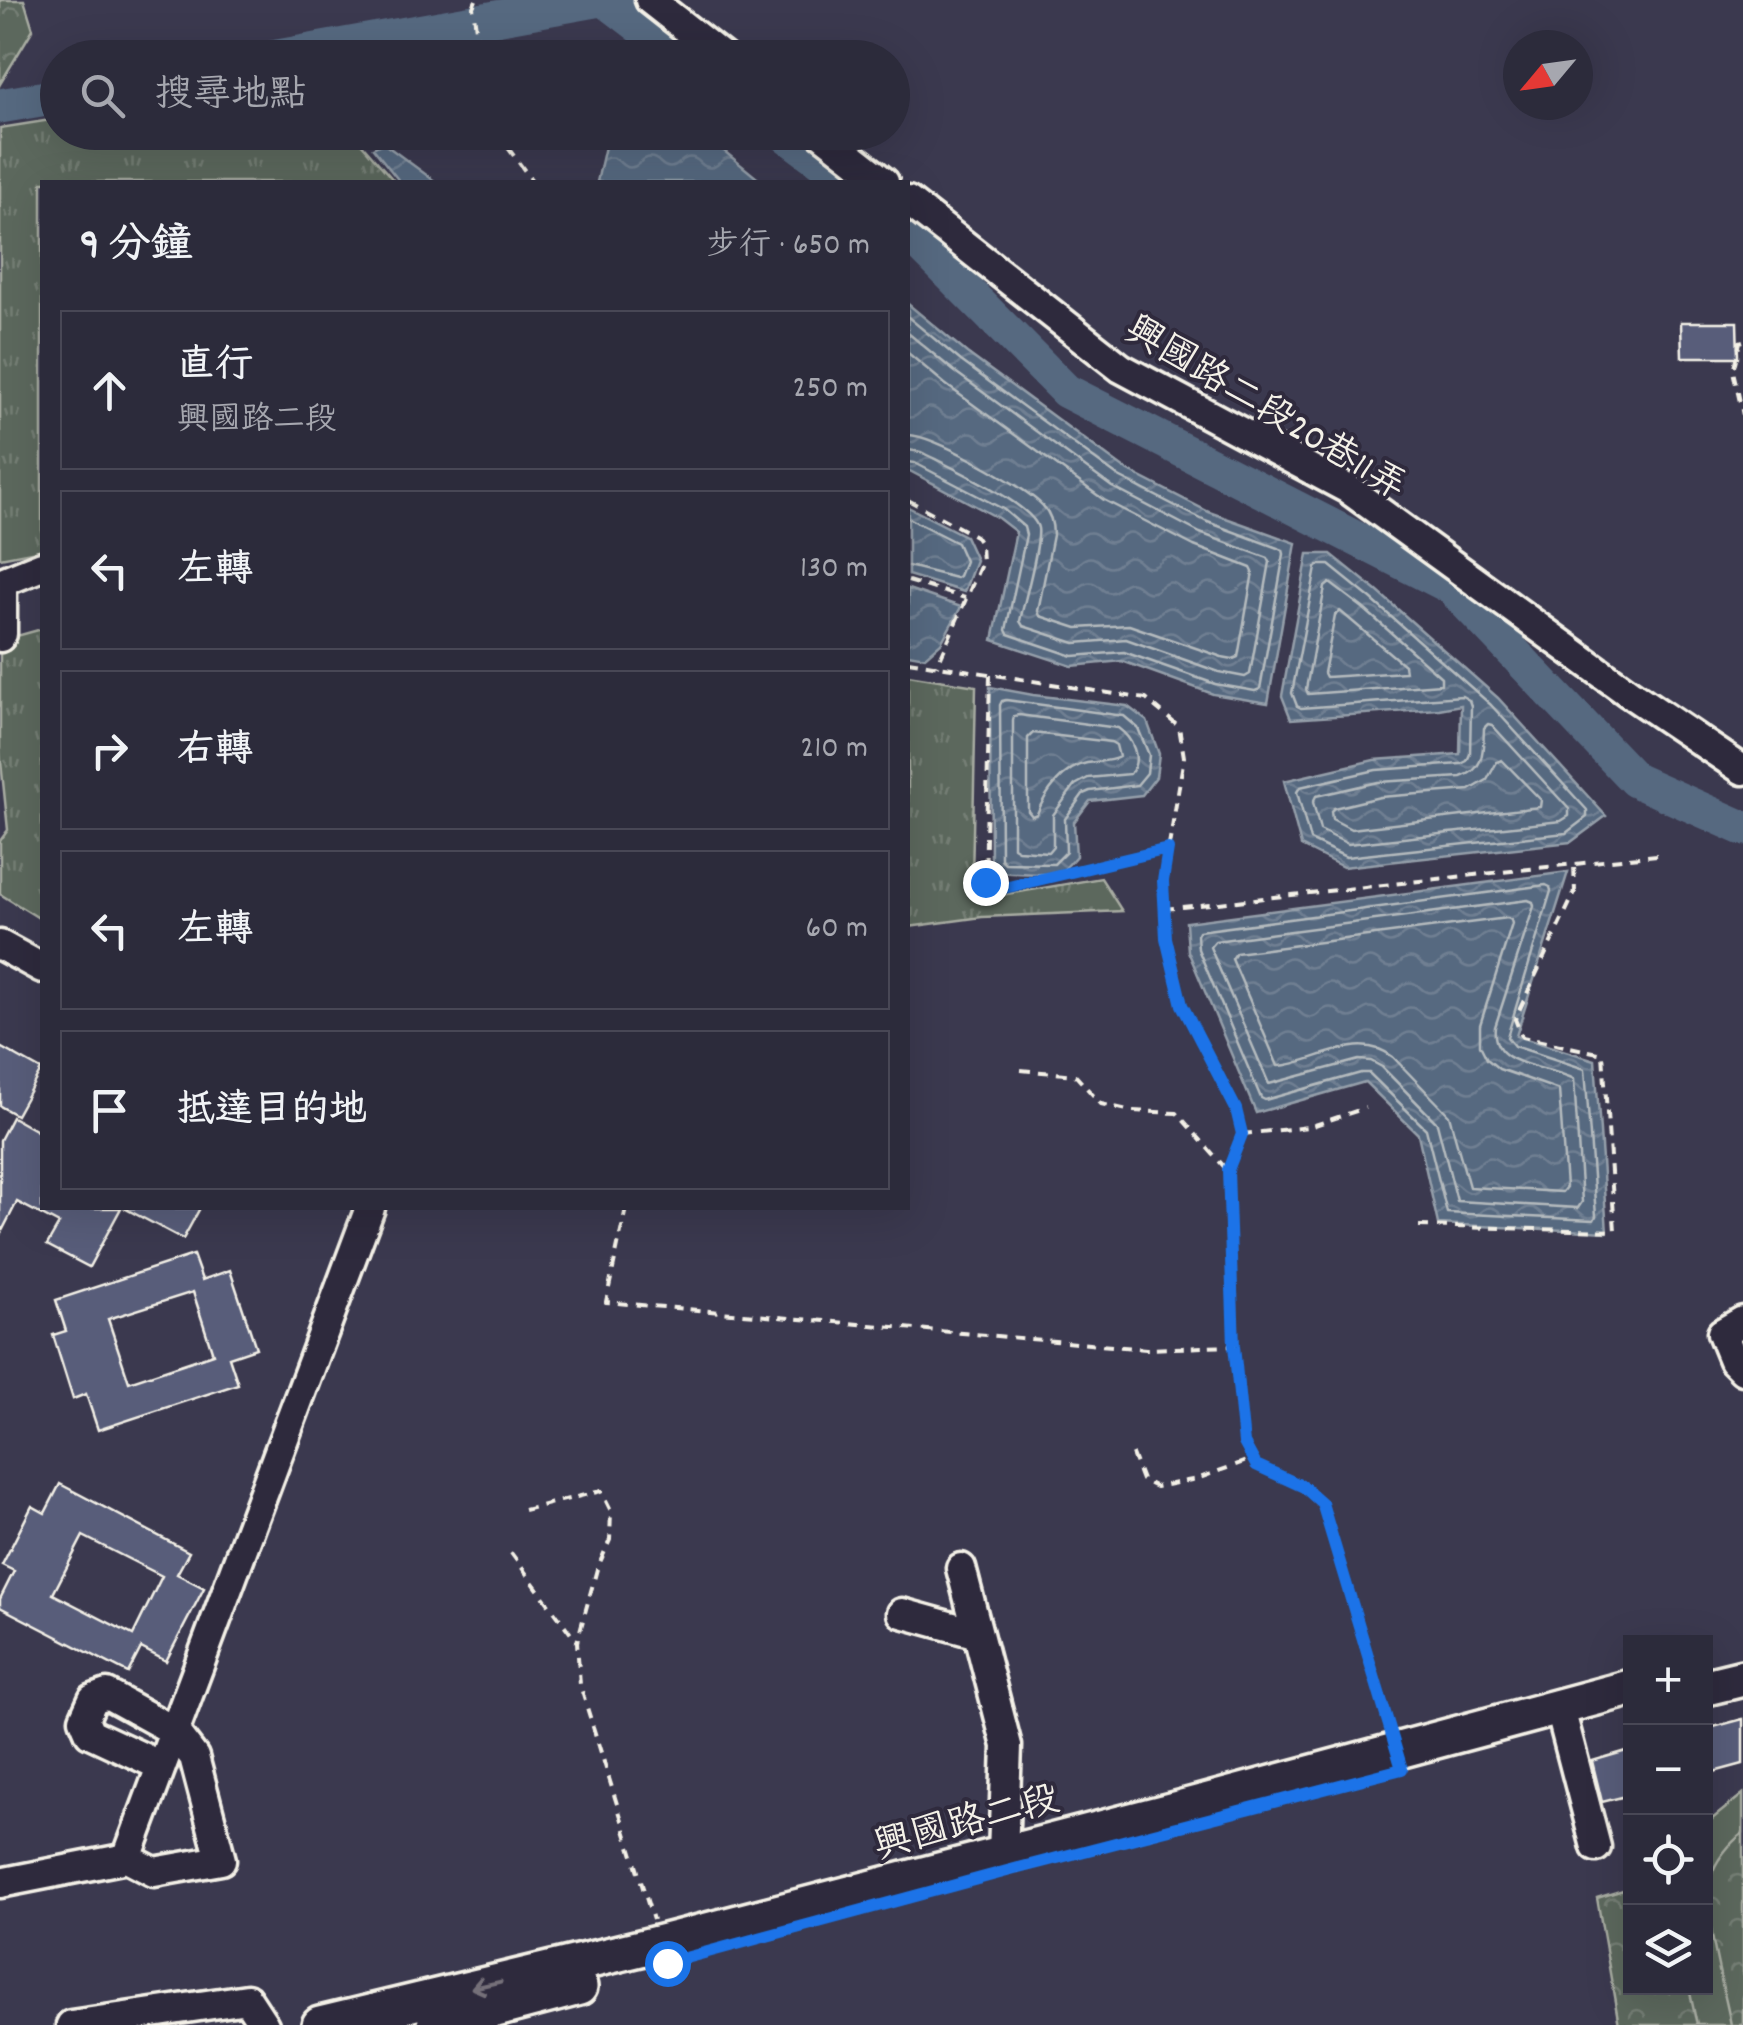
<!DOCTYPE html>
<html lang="zh-TW">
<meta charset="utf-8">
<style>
:root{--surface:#2c2b3b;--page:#343342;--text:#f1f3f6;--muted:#a6a7af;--line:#484755}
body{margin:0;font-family:Dekko,"LXGW WenKai TC",sans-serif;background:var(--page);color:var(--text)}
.controls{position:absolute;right:30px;bottom:30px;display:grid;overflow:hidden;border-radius:0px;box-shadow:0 10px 40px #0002}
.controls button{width:90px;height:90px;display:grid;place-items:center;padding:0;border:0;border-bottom:2px solid var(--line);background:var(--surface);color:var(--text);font:50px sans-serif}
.compass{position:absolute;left:1503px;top:30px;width:90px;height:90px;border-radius:50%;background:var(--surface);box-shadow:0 10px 40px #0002;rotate:241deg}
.stop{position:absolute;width:30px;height:30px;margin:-22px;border:8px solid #1a73e8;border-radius:50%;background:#fff}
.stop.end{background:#1a73e8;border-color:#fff;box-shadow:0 2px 10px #0008}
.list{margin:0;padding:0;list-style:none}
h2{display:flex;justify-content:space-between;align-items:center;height:130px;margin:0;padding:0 40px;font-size:42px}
h2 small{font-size:32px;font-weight:400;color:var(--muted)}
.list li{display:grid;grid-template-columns:65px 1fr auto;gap:30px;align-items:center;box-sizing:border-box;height:160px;margin:0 20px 20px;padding:0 20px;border:2px solid var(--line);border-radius:0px}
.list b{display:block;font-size:38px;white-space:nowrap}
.list p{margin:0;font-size:32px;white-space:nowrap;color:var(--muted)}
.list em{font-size:32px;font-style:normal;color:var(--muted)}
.icon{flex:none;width:55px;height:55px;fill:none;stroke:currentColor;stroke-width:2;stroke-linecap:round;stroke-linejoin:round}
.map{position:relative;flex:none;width:1743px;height:2025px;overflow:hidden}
.search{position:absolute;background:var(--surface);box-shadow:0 10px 40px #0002;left:40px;top:40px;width:870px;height:110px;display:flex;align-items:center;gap:25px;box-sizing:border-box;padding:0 35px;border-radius:55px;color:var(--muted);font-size:38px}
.panel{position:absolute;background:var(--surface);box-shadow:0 10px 40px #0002;left:40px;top:180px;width:870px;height:1030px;border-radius:0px}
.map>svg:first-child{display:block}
</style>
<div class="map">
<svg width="1743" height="2025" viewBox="0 0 1743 2025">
<defs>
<pattern id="grass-tufts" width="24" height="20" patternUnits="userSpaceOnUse" patternTransform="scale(2.5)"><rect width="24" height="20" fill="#5c685d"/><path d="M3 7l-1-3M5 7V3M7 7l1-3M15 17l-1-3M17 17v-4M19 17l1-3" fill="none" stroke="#747e74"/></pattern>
<pattern id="forest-crowns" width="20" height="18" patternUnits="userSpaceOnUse" patternTransform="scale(2.5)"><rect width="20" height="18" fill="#5c685d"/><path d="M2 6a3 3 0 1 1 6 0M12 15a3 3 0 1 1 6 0" fill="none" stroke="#747e74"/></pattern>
<pattern id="water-waves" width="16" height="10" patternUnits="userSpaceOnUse" patternTransform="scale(2.5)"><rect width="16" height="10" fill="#566980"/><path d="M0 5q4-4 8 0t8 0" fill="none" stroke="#6f7f92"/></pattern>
</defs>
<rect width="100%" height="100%" fill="#3b394f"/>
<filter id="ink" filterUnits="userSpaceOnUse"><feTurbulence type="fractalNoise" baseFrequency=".01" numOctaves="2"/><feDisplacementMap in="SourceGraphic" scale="20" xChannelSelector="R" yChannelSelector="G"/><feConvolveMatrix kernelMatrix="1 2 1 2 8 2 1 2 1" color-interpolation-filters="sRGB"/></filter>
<g filter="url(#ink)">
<path fill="url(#grass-tufts)" stroke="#a8aca2" stroke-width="2.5" d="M 57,119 L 58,132 L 352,133 L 395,182 L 42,182 L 42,550 L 0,558 L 0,128 Z
M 42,629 L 42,920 L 0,894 L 0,841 L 8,830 L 0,752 L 0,654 L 13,637 Z
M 908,675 L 976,686 L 972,882 L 996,896 L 1101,878 L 1122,911 L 982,917 L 908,927 Z"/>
<path fill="url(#forest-crowns)" stroke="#a8aca2" stroke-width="2.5" d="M 0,0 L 24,0 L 33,29 L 0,84 Z
M 1743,1794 L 1743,2025 L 1619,2025 L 1597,1898 L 1630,1888 L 1630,1988 L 1706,1988 L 1706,1824 Z"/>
<path fill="#5c685d" stroke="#a8aca2" stroke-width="2.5" d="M 1743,1794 L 1743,1833 C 1730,1843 1715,1861 1711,1877 C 1701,1912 1724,1987 1731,2025 L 1697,2025 L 1689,1988 L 1706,1988 L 1706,1824 Z"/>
<path fill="url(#water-waves)" stroke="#959faa" stroke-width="2.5" d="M 608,133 L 702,133 L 762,182 L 597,182 Z
M 383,143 L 436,182 L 400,182 L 373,148 Z
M 908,304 L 967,353 L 1125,469 L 1209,512 L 1296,543 L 1268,703 L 1213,694 L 1122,661 L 1072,666 L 993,640 L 1016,532 L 998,518 L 908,470 Z
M 908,507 L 965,536 L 976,560 L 964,592 L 908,575 Z
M 1308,554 L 1331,554 L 1377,591 L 1498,698 L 1606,816 L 1571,842 L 1343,867 L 1301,846 L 1284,781 L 1374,760 L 1460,754 L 1461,705 L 1439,709 L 1291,719 L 1282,696 Z
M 908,589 L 961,607 L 941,643 L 925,657 L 908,654 Z
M 990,687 L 1033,695 L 1127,706 L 1147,721 L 1159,754 L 1156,777 L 1142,795 L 1090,801 L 1074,822 L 1076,856 L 1059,875 L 991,872 Z
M 1568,872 L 1516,1036 L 1595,1060 L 1607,1232 L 1438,1224 L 1418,1134 L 1365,1082 L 1256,1113 L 1188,951 L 1186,922 Z"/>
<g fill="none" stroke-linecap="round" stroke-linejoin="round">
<path stroke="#b5bbbe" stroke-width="2.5" d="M 908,317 L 961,361 L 1119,477 L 1205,521 L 1283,550 L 1284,554 L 1260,689 L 1255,691 L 1215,684 L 1124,652 L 1073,656 L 1008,634 L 1006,630 L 1026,535 L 1024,527 L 1003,509 L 915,463 L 908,462
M 908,333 L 954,371 L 1112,487 L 1200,533 L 1268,558 L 1270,562 L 1250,674 L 1245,677 L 1219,672 L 1126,639 L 1075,643 L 1023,626 L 1020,621 C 1024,602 1041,543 1038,528 C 1033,504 944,464 921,452 L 908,450
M 908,353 L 945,384 L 1104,500 L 1194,546 L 1251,568 L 1253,572 L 1238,657 L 1233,659 L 1222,657 L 1129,625 L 1077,628 L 1040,616 L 1038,611 L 1053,535 C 1053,524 1051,514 1043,506 C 1025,486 933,435 908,435
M 908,518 L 957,543 L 965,561 L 959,576 L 956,578 L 908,566
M 1319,565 L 1329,565 L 1371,599 L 1491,705 L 1587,810 L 1587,817 L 1566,833 L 1346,857 L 1310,840 L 1297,792 L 1300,787 L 1376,770 L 1461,764 L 1467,761 L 1470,754 L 1471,706 L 1469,700 L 1462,696 L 1301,708 L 1297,706 L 1292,693 L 1316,568 Z
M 1330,583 L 1363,608 L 1441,677 L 1441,684 L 1308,694 L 1306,689 L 1325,587 Z
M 1340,611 L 1404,665 L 1405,672 L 1326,677 L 1324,673 L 1335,615 Z
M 1006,700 L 1124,716 L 1138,728 L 1149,755 L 1147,773 L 1137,785 L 1090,791 L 1083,794 L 1065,819 L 1066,852 L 1054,864 L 1005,863 L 1001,859 L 1000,705 L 1002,701 Z
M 1019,715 L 1118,728 C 1132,738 1143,759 1130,774 L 1088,778 L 1075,785 L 1053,815 L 1053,846 L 1048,852 L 1018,850 L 1013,847 L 1013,720 L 1014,716 Z
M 1488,724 L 1492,725 L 1569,809 L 1569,816 L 1561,821 L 1348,844 L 1320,830 L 1313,802 L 1316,796 L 1378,782 L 1461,777 C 1485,770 1483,750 1484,728 Z
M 1033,733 L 1111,742 L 1116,745 L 1119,757 C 1110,762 1099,761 1087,763 C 1064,767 1045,793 1037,814 L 1032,816 L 1028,811 L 1028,738 Z
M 1502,760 L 1541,800 L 1540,807 L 1351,829 L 1332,819 L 1331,811 L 1334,808 L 1380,797 L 1470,790 L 1487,780 L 1497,762 Z
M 1546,885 L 1550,887 L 1551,891 L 1507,1037 L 1514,1046 L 1585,1069 L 1596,1216 L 1594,1220 L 1447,1213 L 1426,1129 L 1369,1073 L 1361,1073 L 1265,1100 L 1261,1098 L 1198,949 L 1197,935 L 1199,931 Z
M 1528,900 L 1533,902 L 1534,906 L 1495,1027 C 1490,1068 1548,1065 1574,1079 L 1582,1202 L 1578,1208 L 1457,1201 L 1437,1123 L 1382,1067 L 1371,1061 L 1359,1060 L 1269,1084 L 1210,947 L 1215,941 Z
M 1507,918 L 1511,920 L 1512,924 L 1480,1025 L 1480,1045 L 1487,1059 L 1499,1069 L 1559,1090 L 1566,1187 L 1562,1192 L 1469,1187 L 1449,1115 L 1393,1057 C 1358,1029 1315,1064 1278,1066 L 1232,959 L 1236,953 Z"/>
<path stroke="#566980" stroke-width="35" d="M 606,0 L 682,58
M 272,58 L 596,0
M 0,106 L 58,96
M 782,132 L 849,182
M 908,232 L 1066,391 L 1451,587 L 1635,780 L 1743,828"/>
</g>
<path fill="#585d7a" stroke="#f4f1e8" stroke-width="2.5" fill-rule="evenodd" d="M 1681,322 L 1737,322 L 1738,357 L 1682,357 Z
M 0,1047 L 41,1070 L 16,1115 L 0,1106 Z
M 12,1117 L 42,1134 L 42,1208 L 121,1208 L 89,1267 L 47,1245 L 59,1224 L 17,1202 L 0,1235 L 0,1140 Z
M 124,1208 L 200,1208 L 183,1239 Z
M 193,1255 L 202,1280 L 230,1270 L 256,1348 L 229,1357 L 238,1384 L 98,1430 L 86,1394 L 73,1399 L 53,1335 L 66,1331 L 56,1300 ZM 193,1292 L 213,1354 L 129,1382 L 108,1319 Z
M 60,1484 L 189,1552 L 177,1574 L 204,1588 L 166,1661 L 141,1648 L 128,1673 L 0,1607 L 0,1599 L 14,1571 L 2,1565 L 32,1506 L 45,1513 ZM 83,1536 L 162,1576 L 133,1635 L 53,1594 Z
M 1743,1719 L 1743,1764 L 1706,1774 L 1706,1729 Z
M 1630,1750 L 1630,1795 L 1602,1802 L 1592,1761 Z"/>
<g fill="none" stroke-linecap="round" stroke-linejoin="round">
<g stroke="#f4f1e8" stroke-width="35">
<path id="minor" d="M 650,0 L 724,58
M 820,132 L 884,182
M 908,201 L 1121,368 L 1348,489 L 1629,693 L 1743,770
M 0,637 L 2,634 L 2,582 L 42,566
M 0,945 L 42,968
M 1743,1321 L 1722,1333 L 1733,1360 L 1743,1370
M 961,1568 L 1007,1746 L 1003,1854
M 902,1613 L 978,1634
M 1564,1724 L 1596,1847
M 127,1858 L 154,1872 L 221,1860 L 194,1757 L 174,1731 L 107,1694 L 93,1699 L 84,1719 L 90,1733 L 161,1766
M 0,1883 L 127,1858 L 370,1208
M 71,2025 L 247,1999 L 264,2025"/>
</g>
<g stroke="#f4f1e8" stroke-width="42">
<path id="major" d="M 1706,1687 L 1743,1678
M 320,2025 L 661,1943 L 1194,1805 L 1630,1688
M 435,2025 L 579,1987"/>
</g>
<path stroke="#f4f1e8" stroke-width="4" stroke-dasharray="10 8" stroke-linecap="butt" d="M 476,0 L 473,7 L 480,58
M 500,132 L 503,141 L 533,182
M 1743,341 L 1740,342 L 1733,371 L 1743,415
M 908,500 L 975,536 L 981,545 L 982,562 L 937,666
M 908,581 L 965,598
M 908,661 L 1146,699 L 1179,727 L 1184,757 L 1163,881 L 1166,938 L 1182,1005 L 1236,1109 L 1242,1134 L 1227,1170 L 1234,1346 L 1244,1443 L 1256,1465 L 1304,1487 L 1322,1503 L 1389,1726
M 990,675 L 985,881 L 1004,888 L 1167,849
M 1164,909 L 1657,855
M 1021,1070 L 1075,1075 L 1101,1104 L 1132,1111 L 1177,1113 L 1227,1170
M 1242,1134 L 1309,1127 L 1365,1108
M 626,1208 L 606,1302 L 1146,1349 L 1234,1346
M 1419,1226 L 1615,1231 L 1603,1054 L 1522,1037 L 1515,1019 L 1575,892 L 1574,864
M 1132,1454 L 1142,1480 L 1156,1487 L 1197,1479 L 1252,1459
M 524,1510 L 601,1491 L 611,1511 L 610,1540 L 597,1569 L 577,1642 L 580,1685 L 653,1920
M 511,1553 L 577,1642"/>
<use href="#minor" stroke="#2f2a3d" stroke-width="28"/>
<use href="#major" stroke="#2f2a3d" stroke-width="35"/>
</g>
<defs><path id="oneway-shaft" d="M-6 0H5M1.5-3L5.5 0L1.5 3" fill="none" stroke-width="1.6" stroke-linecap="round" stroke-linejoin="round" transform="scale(2.5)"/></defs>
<use stroke="#747079" href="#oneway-shaft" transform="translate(486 1985) rotate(167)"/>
</g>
<g fill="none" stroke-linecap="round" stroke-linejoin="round" filter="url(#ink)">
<path stroke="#1a73e8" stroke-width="12" d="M 667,1963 L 1007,1871 L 1402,1769 L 1322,1503 L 1304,1487 L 1256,1465 L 1244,1443 L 1234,1346 L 1228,1170 L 1242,1134 L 1236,1109 L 1182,1005 L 1166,938 L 1163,881 L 1168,849 L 1004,888 L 985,882"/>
</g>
<g text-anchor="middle" stroke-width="8" stroke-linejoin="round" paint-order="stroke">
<g font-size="38" fill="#f4f1e8" stroke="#2f2a3d">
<text transform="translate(1267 406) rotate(31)" y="13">興國路二段20巷11弄</text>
<text transform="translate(966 1820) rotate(-15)" y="13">興國路二段</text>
</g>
</g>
</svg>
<div class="controls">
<button>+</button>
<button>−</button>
<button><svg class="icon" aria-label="locate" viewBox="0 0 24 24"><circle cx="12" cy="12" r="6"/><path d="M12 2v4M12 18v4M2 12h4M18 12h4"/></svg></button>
<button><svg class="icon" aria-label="layers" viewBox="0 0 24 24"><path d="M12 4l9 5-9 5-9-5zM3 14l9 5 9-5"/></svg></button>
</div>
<svg class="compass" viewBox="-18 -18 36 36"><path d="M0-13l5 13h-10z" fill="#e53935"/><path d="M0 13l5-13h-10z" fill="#a6a7af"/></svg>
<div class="stop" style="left:667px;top:1963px"></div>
<div class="stop end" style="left:985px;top:882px"></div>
<div class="search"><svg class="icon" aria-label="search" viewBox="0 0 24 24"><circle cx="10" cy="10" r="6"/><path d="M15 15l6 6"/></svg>搜尋地點</div>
<section class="panel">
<h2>9 分鐘<small>步行 · 650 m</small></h2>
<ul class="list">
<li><svg class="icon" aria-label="ahead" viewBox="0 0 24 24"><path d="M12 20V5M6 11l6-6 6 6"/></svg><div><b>直行</b><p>興國路二段</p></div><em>250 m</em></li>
<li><svg class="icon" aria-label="left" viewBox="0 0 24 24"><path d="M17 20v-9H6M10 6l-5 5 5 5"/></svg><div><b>左轉</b></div><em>130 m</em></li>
<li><svg class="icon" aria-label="right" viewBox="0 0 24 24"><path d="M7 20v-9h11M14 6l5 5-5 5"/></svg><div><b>右轉</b></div><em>210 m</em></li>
<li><svg class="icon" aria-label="left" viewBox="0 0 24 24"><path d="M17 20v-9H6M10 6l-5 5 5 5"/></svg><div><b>左轉</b></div><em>60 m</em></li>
<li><svg class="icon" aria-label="arrive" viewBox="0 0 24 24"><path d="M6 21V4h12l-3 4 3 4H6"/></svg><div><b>抵達目的地</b></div></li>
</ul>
</section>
</div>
